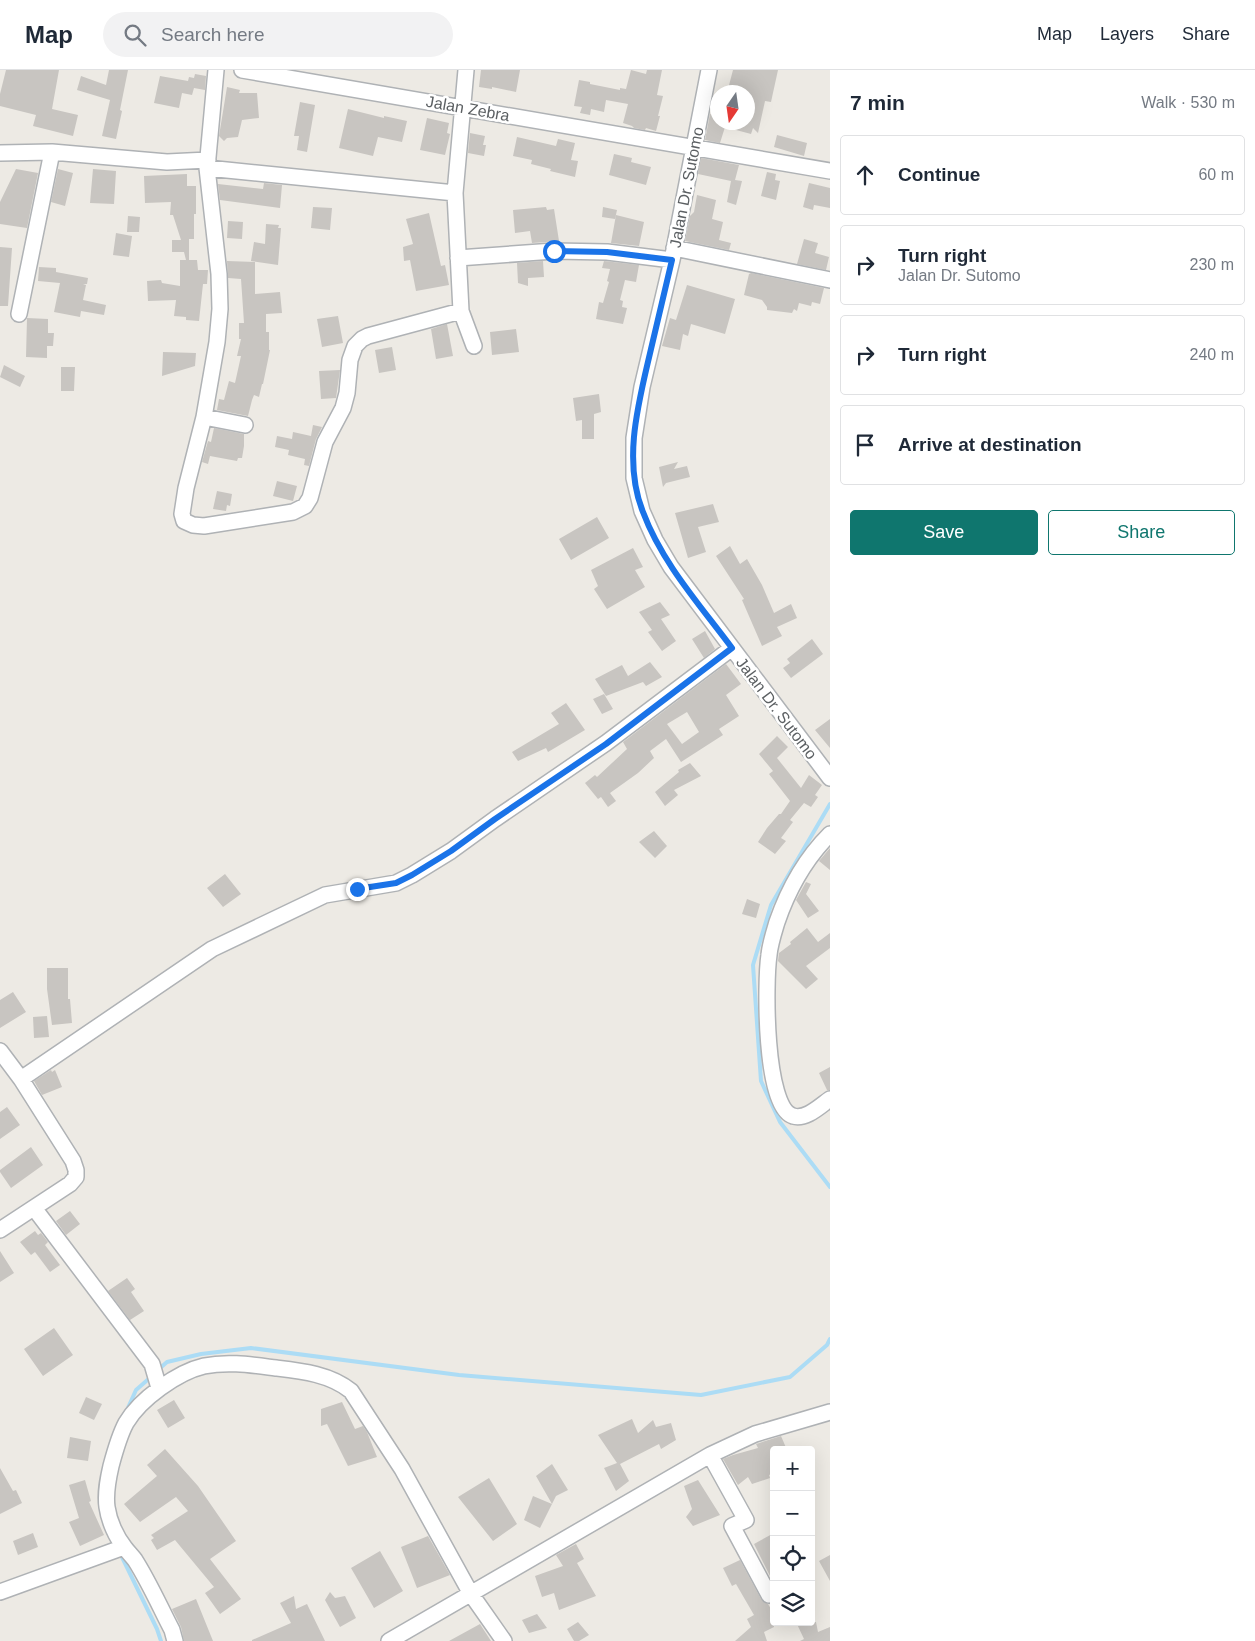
<!DOCTYPE html>
<meta charset="utf-8">
<style>
:root{--surface:#fff;--page:#f2f2f3;--text:#1f2937;--muted:#747a83;--line:#e0e1e3;--accent:#0f766e}
body{margin:0;font-family:Helvetica,sans-serif;background:var(--page);color:var(--text)}
.controls{position:absolute;right:15px;bottom:15px;display:grid;overflow:hidden;border-radius:5px;box-shadow:0 5px 20px #0002}
.controls button{width:45px;height:45px;display:grid;place-items:center;padding:0;border:0;border-bottom:1px solid var(--line);background:var(--surface);color:var(--text);font:25px sans-serif}
.compass{position:absolute;left:710px;top:15px;width:45px;height:45px;border-radius:50%;background:var(--surface);box-shadow:0 5px 20px #0002;rotate:193deg}
.stop{position:absolute;width:15px;height:15px;margin:-11px;border:4px solid #1a73e8;border-radius:50%;background:#fff}
.stop.end{background:#1a73e8;border-color:#fff;box-shadow:0 1px 5px #0008}
.list{margin:0;padding:0;list-style:none}
h2{display:flex;justify-content:space-between;align-items:center;height:65px;margin:0;padding:0 20px;font-size:21px}
h2 small{font-size:16px;font-weight:400;color:var(--muted)}
.list li{display:grid;grid-template-columns:32px 1fr auto;gap:15px;align-items:center;box-sizing:border-box;height:80px;margin:0 10px 10px;padding:0 10px;border:1px solid var(--line);border-radius:5px}
.list b{display:block;font-size:19px;white-space:nowrap}
.list p{margin:0;font-size:16px;white-space:nowrap;color:var(--muted)}
.list em{font-size:16px;font-style:normal;color:var(--muted)}
.actions{display:flex;gap:10px;padding:15px 20px}
.actions a{flex:1;padding:11px 0;border:1px solid var(--accent);border-radius:5px;text-align:center;font-size:18px;color:var(--accent)}
.actions .main{background:var(--accent);color:#fff}
.icon{flex:none;width:28px;height:28px;fill:none;stroke:currentColor;stroke-width:2;stroke-linecap:round;stroke-linejoin:round}
.map{position:relative;flex:none;width:830px;height:1571px;overflow:hidden}
header{display:flex;align-items:center;gap:30px;box-sizing:border-box;height:70px;padding:0 25px;background:var(--surface);border-bottom:1px solid var(--line)}
header strong{font-size:24px}
nav{display:flex;gap:28px;margin-inline-start:auto;font-size:18px}
.search{width:350px;height:45px;background:var(--page);display:flex;align-items:center;gap:12px;box-sizing:border-box;padding:0 18px;border-radius:28px;color:var(--muted);font-size:19px}
main{display:flex}
aside{flex:1;background:var(--surface)}
.map>svg:first-child{display:block}
</style>
<header>
<strong>Map</strong>
<div class="search"><svg class="icon" aria-label="search" viewBox="0 0 24 24"><circle cx="10" cy="10" r="6"/><path d="M15 15l6 6"/></svg>Search here</div>
<nav><a>Map</a><a>Layers</a><a>Share</a></nav>
</header>
<main>
<div class="map">
<svg width="830" height="1571" viewBox="0 0 830 1571">
<rect width="100%" height="100%" fill="#edeae4"/>
<g fill="none" stroke-linecap="round" stroke-linejoin="round">
<path stroke="#acdcf5" stroke-width="4" d="M 830,734 L 771,835 L 753,895 L 761,1011 L 780,1052 L 830,1117
M 159,1299 L 167,1292 L 201,1284 L 251,1278 L 459,1305 L 701,1325 L 790,1307 L 827,1275 L 830,1269
M 127,1340 L 136,1320 L 152,1306
M 120,1483 L 157,1559 L 161,1571"/>
</g>
<path fill="#c8c5c1" fill-rule="evenodd" d="M 6,0 L 59,0 L 52,39 L 78,45 L 73,66 L 33,56 L 36,45 L 0,36 L 0,24 Z
M 109,0 L 128,0 L 120,40 L 122,41 L 116,69 L 102,66 L 110,30 L 77,20 L 81,6 L 106,15 Z
M 481,0 L 520,0 L 516,22 L 492,17 L 492,19 L 479,17 Z
M 631,0 L 646,4 L 647,0 L 662,0 L 657,25 L 663,26 L 658,46 L 660,46 L 656,61 L 646,58 L 645,60 L 634,58 L 632,56 L 623,53 L 628,34 L 606,30 L 604,42 L 591,39 L 590,45 L 580,43 L 582,37 L 574,36 L 579,10 L 590,12 L 590,14 L 620,20 L 620,18 L 626,19 Z
M 733,0 L 778,0 L 771,32 L 765,31 L 758,63 L 753,58 L 751,64 L 725,57 L 720,73 L 705,70 L 710,44 L 718,47 L 718,52 L 748,52 L 748,22 L 728,19 Z
M 195,4 L 206,6 L 205,20 L 194,18 L 192,25 L 182,23 L 179,38 L 154,33 L 160,6 L 188,11 L 189,7 L 194,8 Z
M 227,17 L 240,20 L 239,23 L 257,23 L 259,48 L 242,50 L 238,67 L 227,68 L 224,71 L 219,66 Z
M 300,32 L 315,35 L 307,82 L 297,80 L 299,66 L 294,66 Z
M 348,39 L 384,48 L 384,46 L 407,51 L 402,72 L 378,67 L 373,86 L 339,78 Z
M 427,48 L 449,53 L 447,63 L 450,64 L 445,85 L 420,80 Z
M 470,63 L 485,66 L 483,75 L 486,75 L 484,86 L 468,83 Z
M 777,65 L 807,73 L 804,86 L 774,77 Z
M 517,67 L 556,76 L 558,69 L 575,73 L 571,90 L 578,91 L 575,107 L 550,101 L 551,99 L 531,94 L 532,90 L 513,86 Z
M 614,84 L 632,88 L 631,92 L 651,97 L 646,115 L 609,105 Z
M 701,88 L 739,95 L 735,110 L 742,111 L 736,135 L 727,132 L 731,111 L 698,104 Z
M 16,99 L 38,103 L 27,158 L 0,154 L 0,132 Z
M 58,99 L 73,103 L 65,136 L 51,132 Z
M 93,99 L 116,101 L 114,134 L 90,133 Z
M 767,102 L 776,104 L 775,110 L 780,111 L 776,130 L 761,126 Z
M 187,104 L 187,116 L 196,116 L 196,144 L 194,144 L 194,169 L 189,169 L 189,190 L 197,190 L 198,200 L 208,200 L 207,214 L 203,214 L 199,251 L 186,250 L 186,247 L 174,246 L 176,230 L 148,231 L 147,211 L 161,210 L 162,213 L 180,216 L 180,190 L 186,190 L 184,182 L 172,182 L 172,170 L 181,170 L 173,145 L 170,145 L 171,132 L 145,133 L 144,106 Z
M 264,113 L 282,115 L 280,138 L 220,130 L 218,114 L 263,119 Z
M 809,113 L 830,118 L 830,138 L 814,135 L 813,140 L 803,137 Z
M 697,125 L 716,130 L 712,149 L 723,152 L 719,170 L 731,173 L 729,180 L 685,171 L 690,146 L 694,142 Z
M 313,137 L 332,138 L 330,160 L 311,158 Z
M 546,137 L 547,140 L 554,139 L 559,171 L 532,173 L 530,161 L 515,163 L 513,140 Z
M 603,137 L 617,140 L 615,149 L 602,147 Z
M 429,143 L 441,196 L 445,195 L 449,215 L 416,221 L 410,190 L 404,191 L 403,177 L 413,174 L 406,149 Z
M 616,145 L 644,152 L 639,176 L 611,173 Z
M 128,146 L 140,147 L 139,162 L 127,162 Z
M 228,151 L 243,152 L 242,169 L 227,168 Z
M 266,154 L 279,155 L 278,158 L 281,158 L 278,195 L 251,191 L 254,172 L 265,174 Z
M 116,163 L 132,166 L 129,187 L 113,185 Z
M 804,169 L 818,173 L 815,183 L 829,187 L 826,200 L 797,194 Z
M 0,177 L 12,178 L 8,236 L 0,236 Z
M 227,191 L 255,192 L 255,224 L 280,222 L 282,243 L 266,244 L 266,262 L 269,262 L 269,280 L 270,280 L 263,314 L 262,314 L 259,327 L 254,325 L 252,330 L 248,346 L 217,340 L 219,329 L 224,330 L 229,311 L 235,313 L 241,286 L 237,286 L 241,269 L 239,269 L 239,253 L 244,253 L 241,209 L 228,208 Z
M 543,191 L 544,207 L 528,208 L 528,216 L 518,213 L 517,193 Z
M 604,191 L 639,195 L 636,212 L 625,210 L 620,230 L 623,231 L 622,237 L 627,238 L 623,254 L 596,249 L 599,232 L 603,233 L 609,212 L 607,211 L 610,199 L 602,198 Z
M 39,197 L 56,198 L 56,202 L 88,208 L 87,214 L 83,214 L 86,215 L 83,230 L 106,235 L 104,245 L 81,241 L 80,247 L 54,242 L 60,213 L 38,211 Z
M 751,203 L 824,218 L 820,234 L 812,232 L 811,236 L 799,233 L 797,241 L 794,239 L 792,243 L 767,240 L 767,237 L 762,230 L 744,225 L 749,204 Z
M 687,215 L 735,229 L 725,264 L 691,254 L 688,266 L 683,264 L 680,280 L 662,276 L 670,248 L 676,250 Z
M 338,246 L 343,273 L 322,277 L 317,249 Z
M 27,248 L 48,249 L 48,263 L 54,263 L 53,276 L 47,276 L 47,288 L 26,287 Z
M 447,254 L 453,286 L 436,289 L 431,259 Z
M 516,259 L 519,282 L 492,285 L 490,262 Z
M 392,277 L 396,300 L 379,303 L 375,280 Z
M 163,282 L 196,283 L 195,296 L 162,306 Z
M 4,295 L 25,306 L 20,317 L 0,307 Z
M 61,297 L 75,297 L 74,321 L 61,321 Z
M 340,300 L 336,328 L 321,329 L 319,301 Z
M 599,324 L 601,342 L 594,344 L 594,369 L 582,369 L 582,350 L 576,351 L 573,328 Z
M 313,355 L 322,357 L 316,369 L 309,396 L 304,395 L 305,389 L 288,385 L 289,380 L 275,377 L 277,366 L 292,369 L 293,362 L 311,366 Z
M 214,358 L 244,364 L 244,376 L 242,388 L 238,388 L 237,391 L 210,386 L 208,394 L 202,392 L 208,371 L 211,372 Z
M 678,392 L 674,399 L 687,396 L 690,407 L 666,413 L 663,417 L 659,397 Z
M 277,411 L 297,416 L 293,431 L 273,426 Z
M 217,421 L 232,424 L 230,436 L 227,435 L 226,441 L 213,439 Z
M 713,434 L 719,452 L 698,457 L 706,482 L 688,488 L 675,443 Z
M 597,447 L 609,468 L 571,490 L 559,469 Z
M 730,476 L 740,494 L 747,489 L 762,515 L 774,543 L 791,534 L 797,548 L 777,557 L 782,566 L 762,576 L 742,530 L 744,529 L 716,486 Z
M 633,478 L 643,497 L 635,500 L 645,517 L 607,539 L 594,519 L 598,516 L 591,500 Z
M 660,532 L 670,545 L 661,549 L 676,571 L 662,581 L 648,562 L 652,560 L 639,542 Z
M 705,561 L 715,579 L 704,588 L 692,569 Z
M 812,569 L 823,584 L 791,608 L 783,598 L 790,593 L 787,589 Z
M 650,592 L 662,607 L 646,616 L 643,612 L 606,626 L 595,609 L 622,595 L 628,606 Z
M 726,594 L 741,614 L 726,625 L 739,646 L 719,659 L 723,665 L 681,692 L 666,669 L 650,681 L 654,688 L 638,703 L 610,723 L 616,731 L 608,737 L 601,727 L 598,729 L 585,713 L 595,705 L 597,707 L 627,679 L 623,672 ZM 687,642 L 699,662 L 682,674 L 667,654 Z
M 604,624 L 613,639 L 602,644 L 593,629 Z
M 566,633 L 585,660 L 548,682 L 546,678 L 518,691 L 512,682 L 559,654 L 551,643 Z
M 830,649 L 830,678 L 815,660 Z
M 777,666 L 788,677 L 777,688 L 801,718 L 809,705 L 822,715 L 815,725 L 818,727 L 811,737 L 804,733 L 790,750 L 793,752 L 781,768 L 786,771 L 775,784 L 758,772 L 767,758 L 779,744 L 781,744 L 790,731 L 769,704 L 773,701 L 759,684 Z
M 690,693 L 701,706 L 674,720 L 678,725 L 665,736 L 655,722 L 679,702 L 678,700 Z
M 654,761 L 667,776 L 655,788 L 639,772 Z
M 830,778 L 830,800 L 819,791 Z
M 225,804 L 241,824 L 223,837 L 207,818 Z
M 806,812 L 811,814 L 806,824 L 819,841 L 808,848 L 796,830 Z
M 747,829 L 760,834 L 756,848 L 742,844 Z
M 807,858 L 818,872 L 830,863 L 830,878 L 806,896 L 818,909 L 806,919 L 778,891 L 779,883 L 791,874 L 790,872 Z
M 47,898 L 68,898 L 68,929 L 70,929 L 72,953 L 52,955 L 47,919 Z
M 13,922 L 26,942 L 0,958 L 0,930 Z
M 47,946 L 49,967 L 34,968 L 33,947 Z
M 830,997 L 830,1020 L 827,1020 L 819,1003 Z
M 51,1000 L 52,1002 L 55,1000 L 62,1017 L 42,1025 L 34,1011 Z
M 7,1037 L 20,1055 L 0,1069 L 0,1042 Z
M 31,1077 L 43,1095 L 11,1118 L 0,1102 L 0,1100 Z
M 70,1141 L 80,1154 L 66,1165 L 56,1151 Z
M 35,1161 L 38,1165 L 41,1163 L 48,1172 L 45,1175 L 60,1195 L 50,1202 L 35,1182 L 31,1185 L 20,1172 Z
M 0,1181 L 14,1203 L 0,1212 Z
M 127,1208 L 135,1219 L 131,1222 L 144,1241 L 130,1250 L 108,1221 Z
M 54,1258 L 73,1285 L 43,1306 L 24,1279 Z
M 86,1327 L 102,1334 L 94,1350 L 79,1343 Z
M 174,1330 L 185,1348 L 168,1358 L 157,1340 Z
M 342,1332 L 355,1359 L 363,1356 L 367,1362 L 377,1387 L 348,1396 L 327,1354 L 321,1356 L 321,1339 Z
M 632,1349 L 638,1363 L 653,1350 L 656,1357 L 671,1353 L 676,1370 L 661,1379 L 659,1374 L 620,1394 L 629,1411 L 616,1421 L 604,1398 L 617,1393 L 598,1365 Z
M 781,1366 L 787,1380 L 774,1380 L 774,1403 L 769,1405 L 770,1408 L 752,1414 L 748,1407 L 738,1415 L 723,1389 L 733,1385 L 758,1378 L 756,1374 Z
M 70,1367 L 91,1371 L 88,1391 L 67,1388 Z
M 165,1379 L 198,1416 L 236,1471 L 210,1489 L 241,1529 L 220,1544 L 205,1523 L 214,1517 L 175,1470 L 157,1480 L 151,1470 L 154,1468 L 151,1465 L 188,1441 L 176,1427 L 140,1452 L 124,1434 L 157,1406 L 147,1395 Z
M 552,1394 L 568,1420 L 556,1426 L 552,1434 L 536,1406 Z
M 0,1398 L 13,1421 L 16,1420 L 22,1433 L 0,1444 Z
M 489,1408 L 517,1454 L 493,1471 L 458,1427 Z
M 85,1410 L 91,1431 L 89,1432 L 104,1465 L 80,1476 L 69,1452 L 79,1448 L 69,1415 Z
M 698,1410 L 720,1445 L 693,1456 L 686,1447 L 692,1439 L 684,1416 Z
M 533,1426 L 552,1434 L 540,1458 L 524,1450 Z
M 33,1463 L 38,1477 L 18,1485 L 13,1471 Z
M 774,1463 L 774,1514 L 754,1474 Z
M 428,1466 L 450,1505 L 417,1518 L 401,1477 Z
M 576,1474 L 584,1489 L 577,1493 L 596,1526 L 559,1540 L 554,1523 L 542,1527 L 535,1506 L 563,1496 L 556,1485 Z
M 380,1481 L 403,1521 L 374,1538 L 351,1498 Z
M 830,1485 L 830,1511 L 819,1491 Z
M 740,1490 L 761,1529 L 768,1534 L 774,1544 L 774,1557 L 764,1562 L 767,1571 L 735,1571 L 751,1557 L 747,1549 L 754,1545 L 736,1514 L 732,1516 L 723,1498 Z
M 330,1522 L 335,1528 L 345,1526 L 356,1548 L 340,1557 L 325,1530 Z
M 294,1526 L 296,1539 L 307,1534 L 325,1571 L 252,1571 L 252,1570 L 291,1553 L 280,1533 Z
M 196,1529 L 213,1571 L 184,1571 L 181,1557 L 172,1539 Z
M 537,1544 L 547,1558 L 529,1563 L 522,1550 Z
M 578,1552 L 589,1565 L 579,1571 L 574,1571 L 567,1559 Z
M 796,1552 L 816,1552 L 818,1562 L 830,1557 L 830,1571 L 800,1571 L 804,1569 Z
M 480,1554 L 491,1571 L 449,1571 Z"/>
<g fill="none" stroke-linecap="round" stroke-linejoin="round">
<g stroke="#afb2b5" stroke-width="18">
<path id="minor" d="M 216,0 L 207,98 L 219,204 L 220,239 L 217,272 L 204,347 L 186,418 L 182,444 L 184,451 L 193,455 L 204,456 L 293,442 L 305,436 L 310,428 L 325,372 L 343,338 L 347,323 L 350,290 L 355,276 L 362,269 L 368,266 L 461,241
M 242,0 L 830,101
M 466,0 L 455,123 L 461,241 L 474,276
M 709,0 L 672,190 L 642,317 L 634,368 L 634,408 L 642,441 L 655,470 L 671,497 L 830,708
M 0,83 L 52,82 L 167,92 L 208,90
M 207,98 L 455,123
M 674,178 L 830,210
M 458,188 L 554,181 L 607,182 L 672,190
M 19,244 L 52,82
M 204,347 L 245,355
M 830,764 C 806,788 788,820 777,852 C 774,862 770,874 769,885 C 765,911 764,1038 793,1046 C 806,1050 820,1036 830,1029
M 0,981 L 21,1009 L 212,879 L 325,825 L 396,813 L 412,805 L 451,781 L 495,749 L 606,673 L 732,578
M 34,1138 L 152,1294 L 159,1318
M 0,1160 L 70,1114 L 76,1107 L 76,1100 L 73,1091 L 21,1009
M 710,1385 L 746,1450 L 732,1456 L 769,1525
M 0,1522 L 124,1477
M 175,1571 L 172,1560 C 160,1537 149,1512 135,1490 C 132,1486 128,1482 125,1478 C 116,1467 109,1451 107,1437 C 105,1423 108,1409 111,1396 C 115,1381 119,1366 126,1353 C 140,1329 178,1302 204,1296 C 228,1291 252,1295 276,1298 C 302,1301 330,1304 351,1321 L 402,1399 L 471,1524 L 504,1571
M 389,1571 L 710,1385 L 755,1364 L 830,1342"/>
</g>
<use href="#minor" stroke="#fff" stroke-width="15"/>
</g>
<g fill="none" stroke-linecap="round" stroke-linejoin="round">
<path stroke="#1a73e8" stroke-width="6" d="M 357,819 L 396,813 L 412,805 L 451,781 L 495,749 L 606,674 L 732,578 C 700,535 662,493 643,442 C 622,390 639,331 651,279 C 658,249 665,220 672,190 L 607,182 L 554,181"/>
</g>
<g text-anchor="middle" stroke-width="5" stroke-linejoin="round" paint-order="stroke">
<g font-size="16" fill="#5c6063" stroke="#fff">
<text transform="translate(468 38) rotate(10)" y="6">Jalan Zebra</text>
<text transform="translate(686 117) rotate(-79)" y="6">Jalan Dr. Sutomo</text>
<text transform="translate(777 638) rotate(53)" y="6">Jalan Dr. Sutomo</text>
</g>
</g>
</svg>
<div class="controls">
<button>+</button>
<button>−</button>
<button><svg class="icon" aria-label="locate" viewBox="0 0 24 24"><circle cx="12" cy="12" r="6"/><path d="M12 2v4M12 18v4M2 12h4M18 12h4"/></svg></button>
<button><svg class="icon" aria-label="layers" viewBox="0 0 24 24"><path d="M12 4l9 5-9 5-9-5zM3 14l9 5 9-5"/></svg></button>
</div>
<svg class="compass" viewBox="-18 -18 36 36"><path d="M0-13l5 13h-10z" fill="#e53935"/><path d="M0 13l5-13h-10z" fill="#747a83"/></svg>
<div class="stop" style="left:554px;top:181px"></div>
<div class="stop end" style="left:357px;top:819px"></div>
</div>
<aside>
<h2>7 min<small>Walk · 530 m</small></h2>
<ul class="list">
<li><svg class="icon" aria-label="ahead" viewBox="0 0 24 24"><path d="M12 20V5M6 11l6-6 6 6"/></svg><div><b>Continue</b></div><em>60 m</em></li>
<li><svg class="icon" aria-label="right" viewBox="0 0 24 24"><path d="M7 20v-9h11M14 6l5 5-5 5"/></svg><div><b>Turn right</b><p>Jalan Dr. Sutomo</p></div><em>230 m</em></li>
<li><svg class="icon" aria-label="right" viewBox="0 0 24 24"><path d="M7 20v-9h11M14 6l5 5-5 5"/></svg><div><b>Turn right</b></div><em>240 m</em></li>
<li><svg class="icon" aria-label="arrive" viewBox="0 0 24 24"><path d="M6 21V4h12l-3 4 3 4H6"/></svg><div><b>Arrive at destination</b></div></li>
</ul>
<div class="actions"><a class="main">Save</a><a>Share</a></div>
</aside>
</main>
